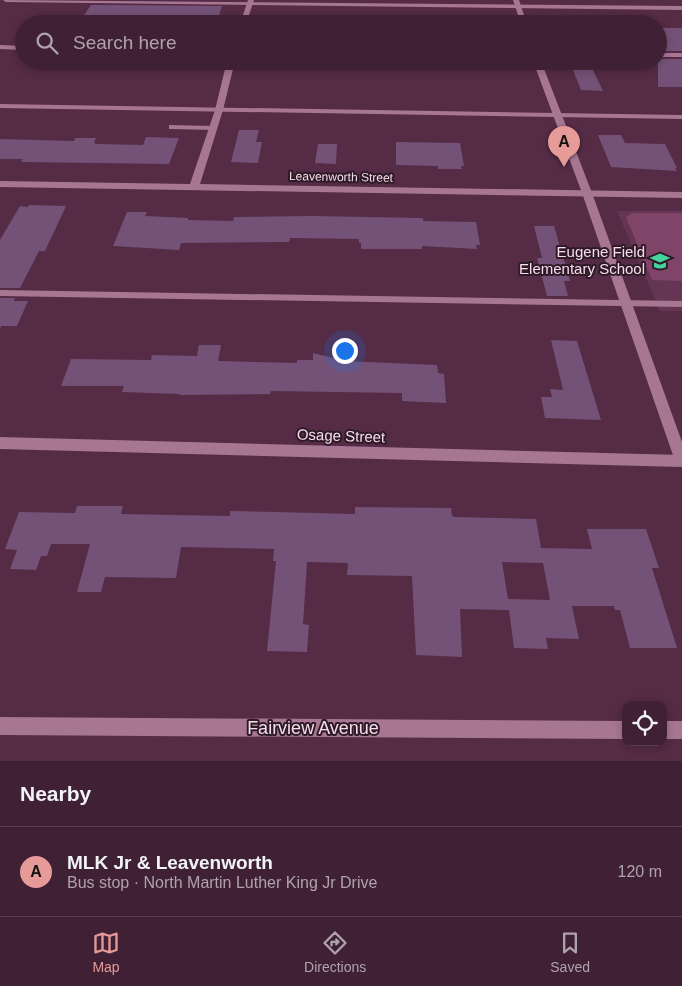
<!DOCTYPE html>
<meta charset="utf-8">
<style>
:root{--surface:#402034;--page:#4b2d40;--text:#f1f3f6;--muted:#aea3ac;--line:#593e4f;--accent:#e69b98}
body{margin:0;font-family:Helvetica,sans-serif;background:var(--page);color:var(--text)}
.controls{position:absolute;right:15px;bottom:15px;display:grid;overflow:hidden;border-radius:10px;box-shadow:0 2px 8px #0003}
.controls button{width:45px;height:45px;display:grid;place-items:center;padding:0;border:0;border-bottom:1px solid var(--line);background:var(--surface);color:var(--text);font:25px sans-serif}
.you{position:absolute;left:344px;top:350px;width:18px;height:18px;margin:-12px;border:4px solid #fff;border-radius:50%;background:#1a73e8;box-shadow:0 0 0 8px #1a73e833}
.badge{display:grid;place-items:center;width:32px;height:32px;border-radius:50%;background:var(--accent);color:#111;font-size:16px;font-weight:700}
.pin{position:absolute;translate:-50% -41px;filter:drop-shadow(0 1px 2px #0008)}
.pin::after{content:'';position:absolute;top:26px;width:18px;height:15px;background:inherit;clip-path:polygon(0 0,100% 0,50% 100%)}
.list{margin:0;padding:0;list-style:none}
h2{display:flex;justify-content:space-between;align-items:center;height:65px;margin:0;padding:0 20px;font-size:21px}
h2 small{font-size:16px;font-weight:400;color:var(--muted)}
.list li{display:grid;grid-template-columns:32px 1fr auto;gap:15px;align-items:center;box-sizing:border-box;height:90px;padding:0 20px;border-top:1px solid var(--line)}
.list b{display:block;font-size:19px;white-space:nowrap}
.list p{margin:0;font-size:16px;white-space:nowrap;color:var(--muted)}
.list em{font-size:16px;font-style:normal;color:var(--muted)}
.icon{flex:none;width:28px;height:28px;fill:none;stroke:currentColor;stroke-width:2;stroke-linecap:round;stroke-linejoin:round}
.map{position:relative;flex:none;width:682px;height:761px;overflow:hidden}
.search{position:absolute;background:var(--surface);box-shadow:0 2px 8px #0003;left:15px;right:15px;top:15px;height:55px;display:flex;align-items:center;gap:12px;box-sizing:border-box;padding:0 18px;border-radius:28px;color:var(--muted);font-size:19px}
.sheet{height:155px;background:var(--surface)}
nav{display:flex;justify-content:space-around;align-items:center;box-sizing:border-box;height:70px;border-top:1px solid var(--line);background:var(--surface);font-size:14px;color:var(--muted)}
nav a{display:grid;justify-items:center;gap:2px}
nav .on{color:var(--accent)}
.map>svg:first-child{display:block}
</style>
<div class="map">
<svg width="682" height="761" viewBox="0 0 682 761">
<rect width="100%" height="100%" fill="#552b45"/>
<path fill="#653653" d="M 617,211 L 682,211 L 682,311 L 660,311 Z"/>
<path fill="#814469" d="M 632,213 L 682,213 L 682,281 L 652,280 L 626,217 Z"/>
<path fill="#745277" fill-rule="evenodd" d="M 91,5 L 112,5 L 222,6 L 216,24 L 78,24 Z
M 658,28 L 682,28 L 682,51 L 658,51 Z
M 658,59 L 682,59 L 682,87 L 658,87 Z
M 573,70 L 593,70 L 603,91 L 581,90 Z
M 239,130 L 259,130 L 256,142 L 262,142 L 258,163 L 231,162 Z
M 598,135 L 621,135 L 625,143 L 665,144 L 677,168 L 675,168 L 677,171 L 611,167 Z
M 146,137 L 179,138 L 169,164 L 21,162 L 23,159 L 0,159 L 0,139 L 74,141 L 75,138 L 96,138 L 94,143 L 97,144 L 143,145 Z
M 396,142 L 460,143 L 464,166 L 461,166 L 462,169 L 438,169 L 438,166 L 396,165 Z
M 318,144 L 337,144 L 336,164 L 315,163 Z
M 29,205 L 66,206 L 45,251 L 39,251 L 20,288 L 0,288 L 0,240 L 20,206 L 28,207 Z
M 127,212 L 147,212 L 145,216 L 188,218 L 188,220 L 233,221 L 234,217 L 312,216 L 423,218 L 423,221 L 476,222 L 480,245 L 476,245 L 477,249 L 422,246 L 422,249 L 361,249 L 361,243 L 359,243 L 359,239 L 290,238 L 289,242 L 181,243 L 179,250 L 113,246 Z
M 534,226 L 554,226 L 570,281 L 564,281 L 568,296 L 547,296 L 537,258 L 542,258 Z
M 0,298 L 15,298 L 14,301 L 28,301 L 17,326 L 1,326 L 0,329 Z
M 551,340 L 577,341 L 601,420 L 545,418 L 541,397 L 552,397 L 550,389 L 563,390 Z
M 199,345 L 221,345 L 218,361 L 297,363 L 297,360 L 313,360 L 313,353 L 345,361 L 437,365 L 438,373 L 444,374 L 446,403 L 402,401 L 402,393 L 271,391 L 270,394 L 179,395 L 180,394 L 122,392 L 124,386 L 61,386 L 71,359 L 151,360 L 152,355 L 197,356 Z
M 77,506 L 123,506 L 121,514 L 230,516 L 230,511 L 355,514 L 355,507 L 451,508 L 452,516 L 455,517 L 536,519 L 541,548 L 592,549 L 587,529 L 646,529 L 659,568 L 652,568 L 677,648 L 630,648 L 620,610 L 615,610 L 614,606 L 572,606 L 579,639 L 546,638 L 548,649 L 514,648 L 509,610 L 460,609 L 462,657 L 416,655 L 412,576 L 347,575 L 348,563 L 307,562 L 303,624 L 309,625 L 307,652 L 267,651 L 276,561 L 273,561 L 274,549 L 181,547 L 176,578 L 105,577 L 101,592 L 77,592 L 90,544 L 51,544 L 47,556 L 41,556 L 36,570 L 10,569 L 17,550 L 5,549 L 19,512 L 75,513 ZM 502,562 L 543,563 L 550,600 L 508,599 Z"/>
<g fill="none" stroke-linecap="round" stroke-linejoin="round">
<path fill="#a67692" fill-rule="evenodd" d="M 3,0 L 682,6 L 682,10 L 6,2 Z
M 0,104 L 682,115 L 682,119 L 0,108 Z
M 169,125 L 213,126 L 217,128 L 213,130 L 172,129 L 169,129 Z
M 0,290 L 682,301 L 682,307 L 0,296 Z"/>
<path fill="#a67692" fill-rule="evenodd" d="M 248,0 L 254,0 L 246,24 L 240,24 Z
M 0,45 L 24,46 L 24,50 L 0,49 Z
M 658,53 L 682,53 L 682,57 L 658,57 Z
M 227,61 L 235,61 L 223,110 L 200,184 L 682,192 L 682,198 L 0,187 L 0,181 L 190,184 L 215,110 Z
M 0,437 L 682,455 L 682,467 L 0,449 Z
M 0,717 L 626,721 L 626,739 L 0,735 Z
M 663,721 L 682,721 L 682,739 L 663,739 Z"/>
<path fill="#a67692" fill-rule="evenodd" d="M 513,0 L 519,0 L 527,24 L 521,24 Z
M 533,61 L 541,61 L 592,193 L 682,442 L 682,467 L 677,465 L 675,461 L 582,193 Z"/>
</g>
<defs>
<g id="school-bare" transform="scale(1.5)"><path d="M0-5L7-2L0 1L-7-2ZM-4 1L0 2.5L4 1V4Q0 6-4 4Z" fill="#46d49e" stroke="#2e1b27" stroke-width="2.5" paint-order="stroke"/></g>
</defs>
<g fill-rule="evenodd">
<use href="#school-bare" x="660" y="261"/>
</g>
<g text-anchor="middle" stroke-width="4" stroke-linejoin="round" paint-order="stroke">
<g font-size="12" fill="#f7dcea" stroke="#2e1b27">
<text transform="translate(341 177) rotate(1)" y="4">Leavenworth Street</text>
</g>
<g font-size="15" fill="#f7dcea" stroke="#2e1b27" text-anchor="end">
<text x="645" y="257">Eugene Field<tspan x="645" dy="17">Elementary School</tspan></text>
</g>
<g font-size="15" fill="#f7dcea" stroke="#2e1b27">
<text transform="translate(341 436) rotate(2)" y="5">Osage Street</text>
</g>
<g font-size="18" fill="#f7dcea" stroke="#2e1b27">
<text x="313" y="734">Fairview Avenue</text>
</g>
</g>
</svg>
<div class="controls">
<button><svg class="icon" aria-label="locate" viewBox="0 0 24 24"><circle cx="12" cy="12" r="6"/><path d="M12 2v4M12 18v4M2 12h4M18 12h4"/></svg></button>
</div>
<div class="you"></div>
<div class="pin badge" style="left:564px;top:167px">A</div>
<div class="search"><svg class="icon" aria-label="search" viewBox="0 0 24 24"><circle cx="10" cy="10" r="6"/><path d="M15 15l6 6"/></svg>Search here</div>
</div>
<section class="sheet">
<h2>Nearby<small></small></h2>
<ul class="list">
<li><span class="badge">A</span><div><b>MLK Jr &amp; Leavenworth</b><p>Bus stop · North Martin Luther King Jr Drive</p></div><em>120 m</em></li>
</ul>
</section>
<nav>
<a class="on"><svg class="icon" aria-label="map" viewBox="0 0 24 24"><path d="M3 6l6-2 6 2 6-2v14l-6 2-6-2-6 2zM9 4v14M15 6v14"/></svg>Map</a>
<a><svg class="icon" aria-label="directions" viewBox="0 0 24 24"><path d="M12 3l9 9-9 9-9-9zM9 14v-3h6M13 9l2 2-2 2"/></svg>Directions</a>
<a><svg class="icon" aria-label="saved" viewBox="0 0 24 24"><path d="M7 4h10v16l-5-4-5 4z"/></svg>Saved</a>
</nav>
